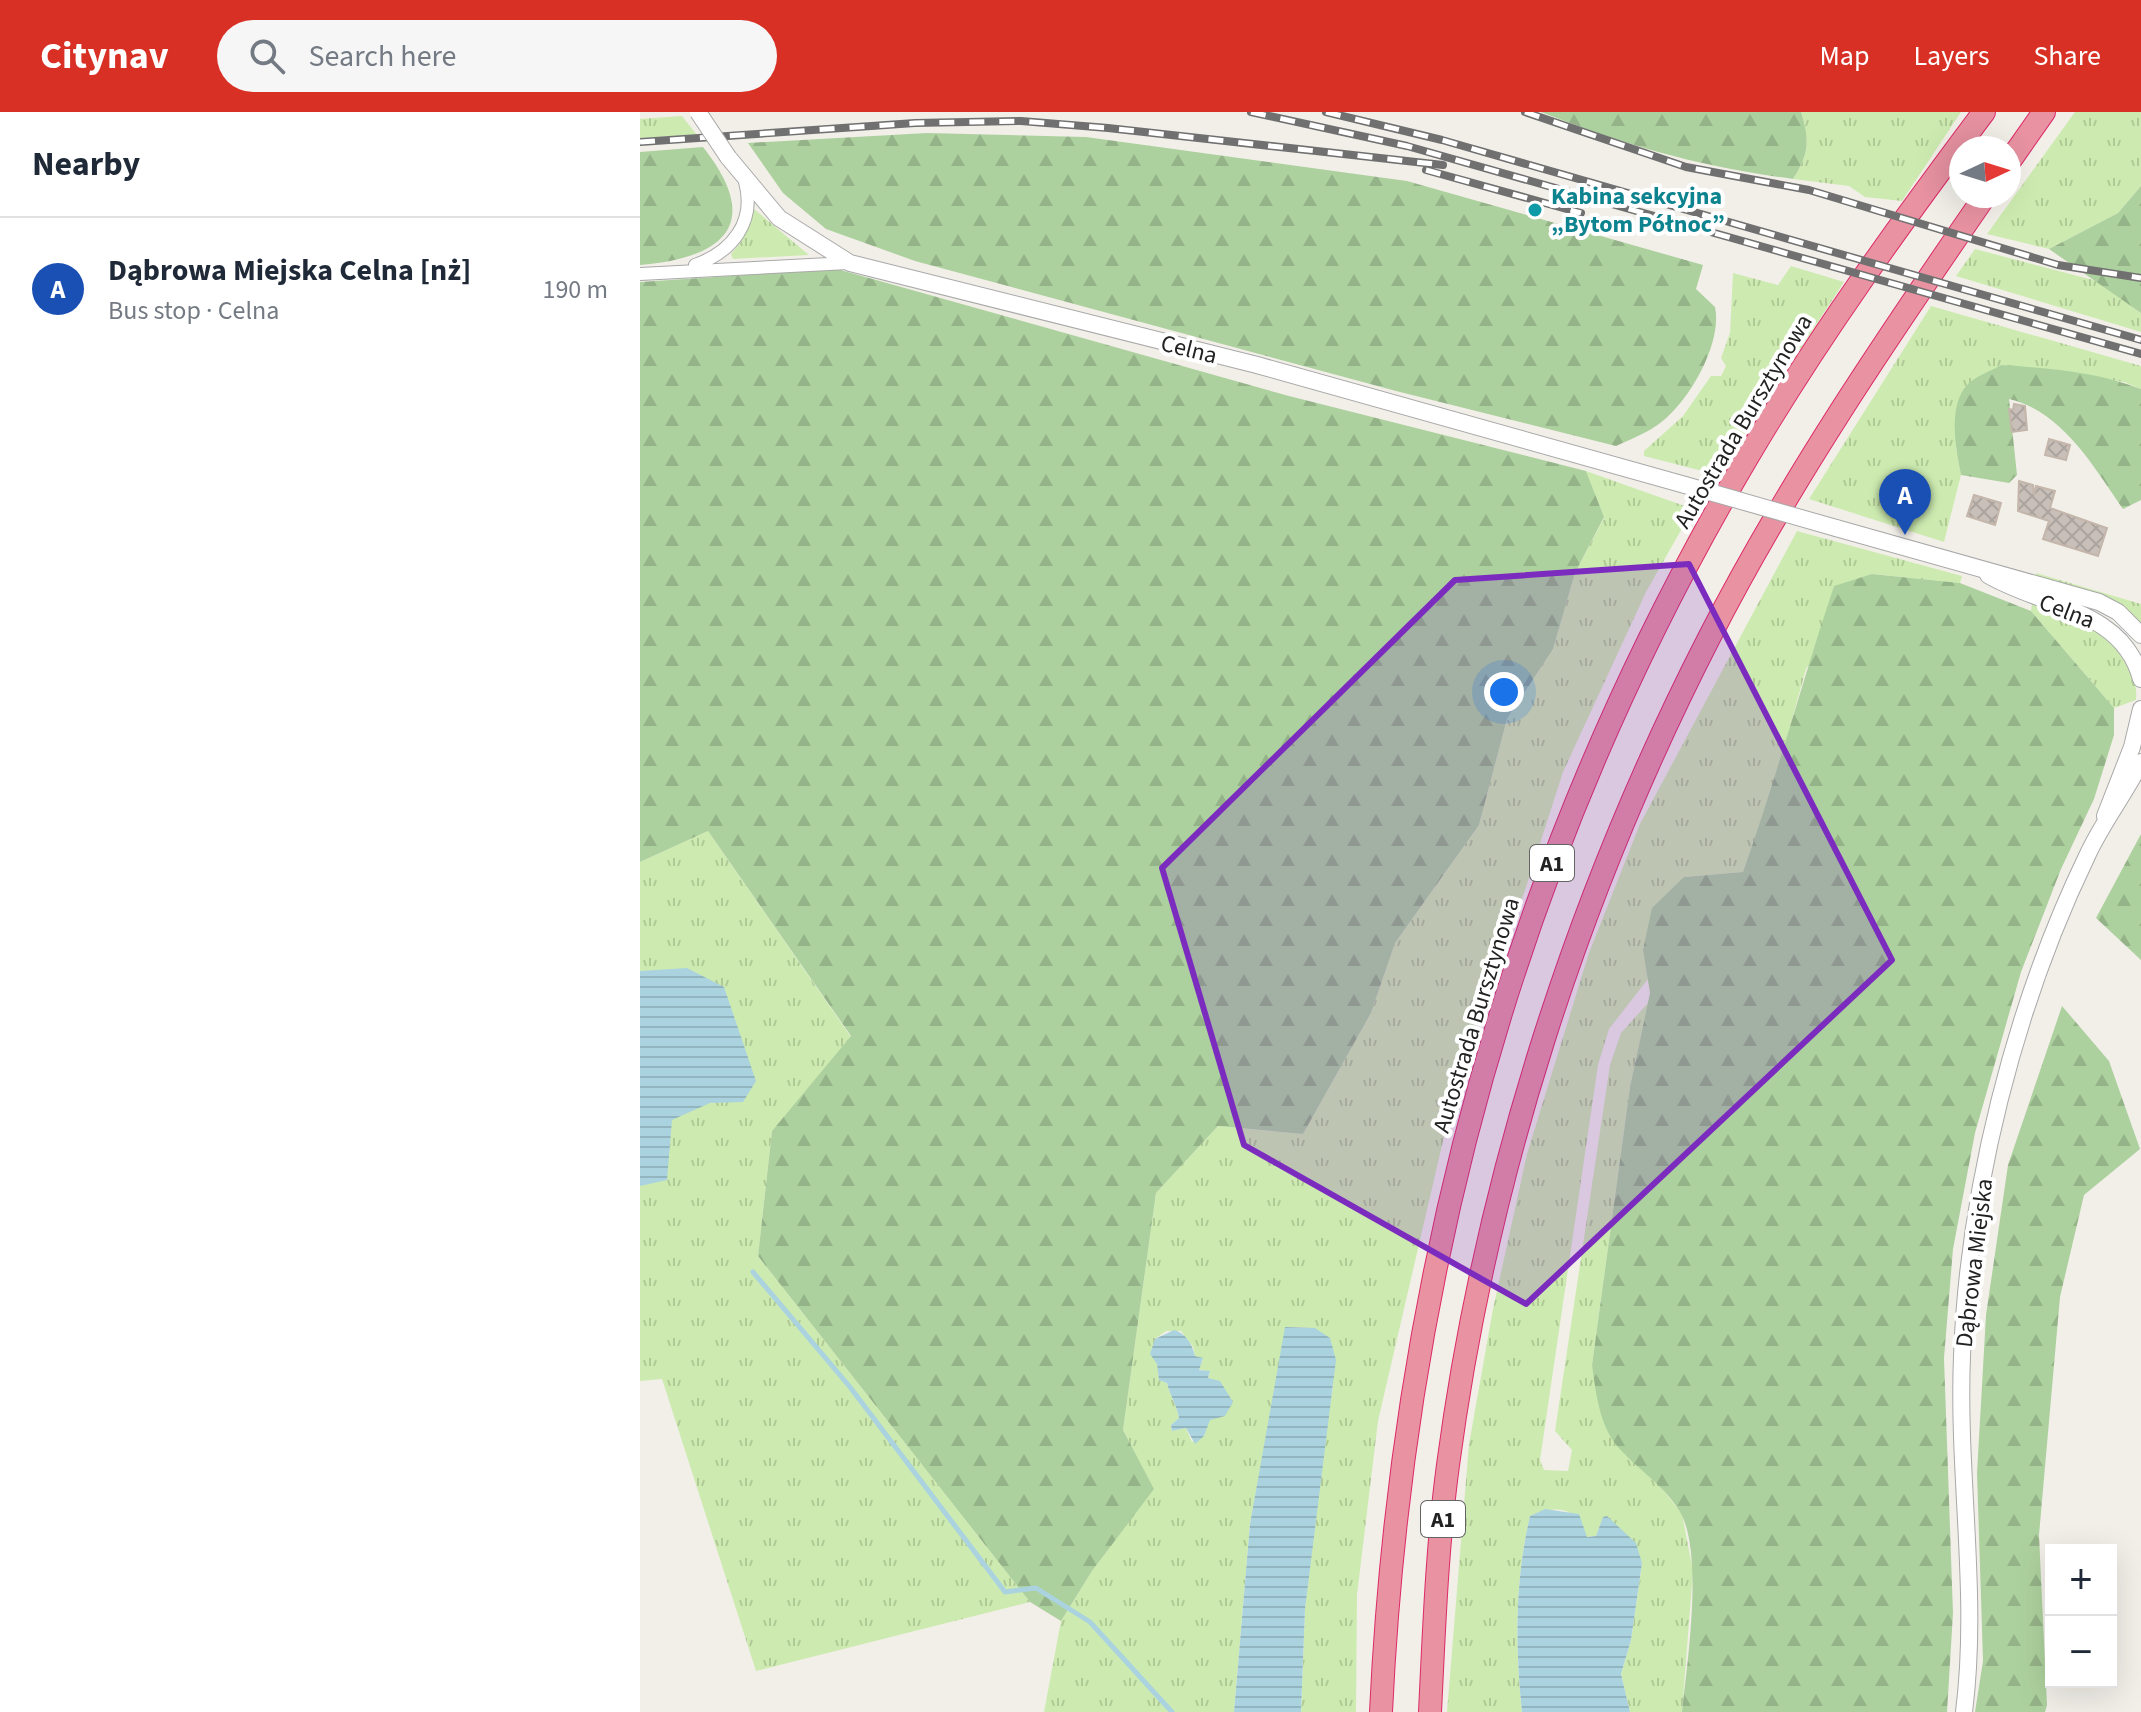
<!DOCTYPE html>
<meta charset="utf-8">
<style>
:root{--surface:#fff;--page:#f6f6f7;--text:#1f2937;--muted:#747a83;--line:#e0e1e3;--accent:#d93025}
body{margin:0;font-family:"Source Sans 3",sans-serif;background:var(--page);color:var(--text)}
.controls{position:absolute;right:24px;bottom:24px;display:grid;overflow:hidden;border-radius:0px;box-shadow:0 8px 32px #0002}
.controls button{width:72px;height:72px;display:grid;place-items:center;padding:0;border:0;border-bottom:2px solid var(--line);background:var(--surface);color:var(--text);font:40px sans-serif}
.compass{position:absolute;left:1309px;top:24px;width:72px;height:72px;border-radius:50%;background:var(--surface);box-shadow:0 8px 32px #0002;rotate:86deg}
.you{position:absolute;left:864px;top:580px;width:28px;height:28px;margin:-20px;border:6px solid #fff;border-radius:50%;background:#1a73e8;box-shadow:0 0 0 12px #1a73e833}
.badge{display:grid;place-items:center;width:52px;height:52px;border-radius:50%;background:var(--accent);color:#fff;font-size:26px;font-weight:700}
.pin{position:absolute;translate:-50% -66px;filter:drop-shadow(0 2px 4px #0008)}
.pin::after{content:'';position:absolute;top:42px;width:28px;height:24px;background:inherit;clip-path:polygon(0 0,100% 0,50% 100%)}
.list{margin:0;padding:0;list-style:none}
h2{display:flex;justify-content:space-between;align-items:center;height:104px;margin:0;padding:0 32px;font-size:34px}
h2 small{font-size:26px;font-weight:400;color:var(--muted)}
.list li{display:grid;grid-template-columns:52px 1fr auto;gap:24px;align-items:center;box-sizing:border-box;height:144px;padding:0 32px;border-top:2px solid var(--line)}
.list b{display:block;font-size:30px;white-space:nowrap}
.list p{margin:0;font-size:26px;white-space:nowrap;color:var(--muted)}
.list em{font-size:26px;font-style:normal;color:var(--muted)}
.icon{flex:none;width:44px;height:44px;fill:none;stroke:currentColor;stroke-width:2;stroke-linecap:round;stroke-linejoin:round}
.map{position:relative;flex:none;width:1501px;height:1600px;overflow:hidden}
header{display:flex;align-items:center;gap:48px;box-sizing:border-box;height:112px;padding:0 40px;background:var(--accent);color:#fff}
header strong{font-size:38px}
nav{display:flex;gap:44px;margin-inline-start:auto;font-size:28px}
.search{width:560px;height:72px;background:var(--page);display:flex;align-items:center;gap:20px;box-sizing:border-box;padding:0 28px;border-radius:44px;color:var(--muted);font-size:30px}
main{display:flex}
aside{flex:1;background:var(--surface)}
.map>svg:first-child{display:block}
</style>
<header>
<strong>Citynav</strong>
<div class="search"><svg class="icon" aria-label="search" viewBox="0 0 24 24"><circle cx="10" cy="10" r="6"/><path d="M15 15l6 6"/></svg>Search here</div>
<nav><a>Map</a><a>Layers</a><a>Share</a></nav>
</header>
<main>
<aside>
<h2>Nearby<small></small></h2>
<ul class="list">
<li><span class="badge" style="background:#1a4fb4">A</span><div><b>Dąbrowa Miejska Celna [nż]</b><p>Bus stop · Celna</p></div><em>190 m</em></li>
</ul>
</aside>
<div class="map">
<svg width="1501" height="1600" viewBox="0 0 1501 1600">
<defs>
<pattern id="grass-tufts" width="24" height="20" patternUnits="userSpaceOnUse" patternTransform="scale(2)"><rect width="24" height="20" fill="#cdebb0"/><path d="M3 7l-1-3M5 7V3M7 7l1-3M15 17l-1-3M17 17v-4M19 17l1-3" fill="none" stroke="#b0c997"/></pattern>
<pattern id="forest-firs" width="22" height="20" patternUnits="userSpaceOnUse" patternTransform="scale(2)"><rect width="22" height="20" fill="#add19e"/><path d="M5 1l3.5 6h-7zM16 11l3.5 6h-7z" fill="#95b388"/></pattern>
<pattern id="water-rules" width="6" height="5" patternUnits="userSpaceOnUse" patternTransform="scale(2)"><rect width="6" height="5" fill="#aad3df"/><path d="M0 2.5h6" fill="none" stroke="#92b5bf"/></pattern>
<pattern id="building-cross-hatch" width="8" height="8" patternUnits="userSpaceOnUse" patternTransform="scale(2)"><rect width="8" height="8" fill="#c7bfb8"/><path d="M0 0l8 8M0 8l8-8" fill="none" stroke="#aba49e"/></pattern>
</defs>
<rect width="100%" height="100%" fill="#f2efe9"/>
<path fill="url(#grass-tufts)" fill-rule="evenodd" d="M 1161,0 L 1321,0 L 1262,89 L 1225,85 L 1209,74 L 1153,67 C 1169,42 1170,28 1161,0 Z
M 1435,0 L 1501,0 L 1501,74 L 1478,101 L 1409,137 L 1347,122 Z
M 42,4 L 57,23 L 0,26 L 0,7 Z
M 114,97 L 169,143 L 93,147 L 91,142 L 101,130 Z
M 1335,137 L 1457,169 L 1501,201 L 1501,220 L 1316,164 Z
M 1151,154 L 1204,170 L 1078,363 L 1004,344 L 1004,339 L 1043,304 L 1071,264 L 1081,264 L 1086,254 L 1081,246 L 1090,221 L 1093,161 L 1138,173 Z
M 1291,194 L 1501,254 L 1501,277 L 1484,270 L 1361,253 L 1316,336 L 1321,363 L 1304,430 L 1169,387 Z
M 946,359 L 1053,397 L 1006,480 L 923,660 L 885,778 L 822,947 L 738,1309 L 717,1483 L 716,1600 L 661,1600 L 665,1497 L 680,1355 L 693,1274 L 675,1216 L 646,1215 L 610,1412 L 594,1600 L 404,1600 L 421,1509 L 452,1459 L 513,1377 L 483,1318 L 516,1081 L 578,1014 L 663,1022 L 731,901 L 755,831 L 839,713 L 867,607 L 913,537 L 935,461 L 964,406 ZM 526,1219 L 541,1219 L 553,1235 L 555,1244 L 563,1248 L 558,1257 L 570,1260 L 568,1267 L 590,1295 L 569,1308 L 564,1324 L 552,1330 L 546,1316 L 532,1319 L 531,1313 L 539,1306 C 537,1293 530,1284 527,1271 L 519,1268 L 515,1227 Z
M 1157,419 L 1322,464 L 1320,471 L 1232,462 L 1166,557 L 1132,679 L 1103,760 L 1044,765 L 1003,838 L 1008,867 L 969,917 L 958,953 L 900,1348 L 904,1358 L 928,1359 L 932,1338 L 915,1319 L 970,953 L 981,921 L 1008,891 L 990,975 L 952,1253 L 976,1332 L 1011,1363 L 1042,1402 L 1053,1459 L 1042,1600 L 990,1600 L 981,1562 L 991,1528 L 1002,1451 L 963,1406 L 956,1424 L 946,1425 C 940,1395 915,1392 890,1404 C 875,1467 875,1536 882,1600 L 807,1600 L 829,1332 L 853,1197 L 887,1042 L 949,841 L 1000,712 Z
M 1396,461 L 1501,492 L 1501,510 L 1474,489 L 1395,464 Z
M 1392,491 C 1435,508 1501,529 1496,588 L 1474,596 L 1391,499 Z
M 68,719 L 211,925 L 132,1019 L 118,1144 L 390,1490 L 116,1559 L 22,1267 L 0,1269 L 0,750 Z"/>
<path fill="url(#forest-firs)" d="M 901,0 L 1161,0 C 1170,28 1169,42 1153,67 C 1058,54 990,35 901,0 Z
M 287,21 L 446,25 L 767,69 L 1063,153 L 1056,177 L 1075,195 C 1083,232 1047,294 1016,314 C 1004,322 989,328 976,334 L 756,279 L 275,149 L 186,117 L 143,81 L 108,31 Z
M 63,35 C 124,112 84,146 0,153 L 0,40 Z
M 1501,74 L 1501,201 L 1409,137 L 1478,101 Z
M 197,157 L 649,284 L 946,359 L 964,405 L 935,461 L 913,537 L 867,607 L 839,713 L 755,831 L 731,901 L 663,1022 L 578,1014 L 516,1081 L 483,1318 L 514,1377 L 452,1459 L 421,1509 L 390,1490 L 118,1144 L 132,1019 L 211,924 L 68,719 L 0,750 L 0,170 Z
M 1361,253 C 1407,256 1458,260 1501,277 L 1501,388 L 1483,397 C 1454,355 1422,299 1369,287 L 1377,363 L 1369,371 L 1321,363 C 1316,338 1307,293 1328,272 C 1336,264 1351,259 1361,253 Z
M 1232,462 L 1320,471 L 1391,499 L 1474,596 L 1474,623 L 1454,687 L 1421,757 L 1381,860 L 1335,1021 L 1313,1137 L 1304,1246 L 1313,1501 L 1307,1600 L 1042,1600 C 1047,1552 1064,1441 1040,1400 C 1024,1373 997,1357 977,1334 C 959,1312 956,1281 952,1253 L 990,975 L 1010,881 L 1003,838 L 1012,796 L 1044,765 L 1103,760 C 1137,665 1162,569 1194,474 Z
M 1501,722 L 1501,848 L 1456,806 Z
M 1422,894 L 1469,949 L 1500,1037 L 1444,1083 L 1420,1185 L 1399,1423 L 1407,1593 L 1405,1600 L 1335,1600 L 1343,1549 L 1337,1361 L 1346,1203 L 1368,1053 Z"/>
<path fill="url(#water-rules)" d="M 47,856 L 84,875 L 116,969 L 103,990 L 70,991 L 32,1008 L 27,1068 L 0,1074 L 0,859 Z
M 645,1215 L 675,1216 L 690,1226 L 696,1248 L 665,1497 L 661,1600 L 594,1600 L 610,1412 Z
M 534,1218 C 546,1221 552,1232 555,1244 L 563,1246 L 559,1258 L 570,1259 L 568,1266 L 580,1269 L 593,1290 L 585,1304 L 570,1308 L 564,1324 L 555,1332 L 546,1316 L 532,1319 L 531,1313 L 539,1306 C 537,1293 530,1284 527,1271 L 519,1268 L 517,1252 L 510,1242 L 515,1227 Z
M 905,1397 L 939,1402 L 947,1425 L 956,1424 L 963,1405 L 967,1404 L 996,1431 L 1002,1451 L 991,1528 L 981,1562 L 990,1600 L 882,1600 C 875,1535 875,1467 890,1404 Z"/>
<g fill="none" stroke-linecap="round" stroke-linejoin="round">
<path stroke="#aad3df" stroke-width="5" d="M 113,1160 L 210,1275 L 365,1480 L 396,1476 L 450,1510 L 532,1600"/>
</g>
<path fill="url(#building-cross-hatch)" stroke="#c4b6ab" stroke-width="2" d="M 1374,292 L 1385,294 L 1387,318 L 1372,320 L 1369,297 L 1373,298 Z
M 1409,327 L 1430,333 L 1426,348 L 1405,343 Z
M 1379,369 L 1393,373 L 1394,383 L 1396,374 L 1415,379 L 1410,396 L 1467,416 L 1458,444 L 1403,427 L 1409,409 L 1378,399 Z
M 1334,383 L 1361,391 L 1355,413 L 1327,404 Z"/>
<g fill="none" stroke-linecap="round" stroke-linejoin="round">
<g stroke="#a9a9a9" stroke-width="14">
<path id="minor" d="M 55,153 C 92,140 116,110 105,70
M 0,162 L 208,151"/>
</g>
<g stroke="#a9a9a9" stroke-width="18">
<path id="tertiary" d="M 88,45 L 139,106 L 210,151 L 617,253 L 1045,373
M 1196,416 L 1459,490 L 1478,500 L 1501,523
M 1348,463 C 1402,495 1483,497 1501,567
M 1465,704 L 1492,635 L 1501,597
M 1324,1600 C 1339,1482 1317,1363 1322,1244 C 1328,1078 1375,893 1447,744 C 1462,711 1485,682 1501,650"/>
</g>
<g stroke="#dc2a67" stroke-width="24">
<path id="motorway" d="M 1369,50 L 1404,0
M 741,1600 C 762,1153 879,732 1107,346 C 1178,225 1260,112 1344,0
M 790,1600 C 794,1518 797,1435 808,1353 C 846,1066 938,781 1070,524 C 1149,370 1247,226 1345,84"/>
</g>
<use href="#minor" stroke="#fff" stroke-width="12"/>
<use href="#tertiary" stroke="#fff" stroke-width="16"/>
<use href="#motorway" stroke="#e892a2" stroke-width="22"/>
<g stroke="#707070" stroke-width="8">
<path id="rail" d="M 611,0 L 767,34 L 1501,242
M 686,0 L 802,28 L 1501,228
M 885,0 L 1046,55 L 1169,78 L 1418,153 L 1501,166
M 0,30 L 275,11 L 381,9 L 468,16 L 803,53
M 786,58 L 941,101"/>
</g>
<use href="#rail" stroke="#fff" stroke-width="5" stroke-dasharray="15" stroke-linecap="butt"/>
<g stroke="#a9a9a9" stroke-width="18" stroke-linecap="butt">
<path id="tertiary-bridge" d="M 58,0 L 88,45
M 1045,373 L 1196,416"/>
</g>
<use href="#tertiary-bridge" stroke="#fff" stroke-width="16"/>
</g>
<path fill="#7b2cbf" fill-opacity="0.2" stroke="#7b2cbf" stroke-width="6" stroke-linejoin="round" d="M 1049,452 L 1252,848 L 886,1192 L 604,1033 L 522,756 L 815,468 Z"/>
<circle fill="#0f9aa8" stroke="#fff" stroke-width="3" cx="895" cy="98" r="8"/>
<g text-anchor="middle" stroke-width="8" stroke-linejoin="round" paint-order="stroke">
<g fill="#fff" stroke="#646464" stroke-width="2">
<rect x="890" y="733" width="44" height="36" rx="6"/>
<rect x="781" y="1389" width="44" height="36" rx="6"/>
</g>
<g font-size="22" font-weight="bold" fill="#222">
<text x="912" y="759">A1</text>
<text x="803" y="1415">A1</text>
</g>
<g font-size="24" font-weight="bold" fill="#0d838f" stroke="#fff" text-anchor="start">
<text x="911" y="92">Kabina sekcyjna<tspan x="911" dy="28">„Bytom Północ”</tspan></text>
</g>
<g font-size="24" fill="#222" stroke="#fff">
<text transform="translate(549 237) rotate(14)" y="8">Celna</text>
<text transform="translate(1103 309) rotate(-59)" y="8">Autostrada Bursztynowa</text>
<text transform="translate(1427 499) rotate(21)" y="8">Celna</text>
<text transform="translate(836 903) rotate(-73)" y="8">Autostrada Bursztynowa</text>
<text transform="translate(1334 1151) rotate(-83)" y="8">Dąbrowa Miejska</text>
</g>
</g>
</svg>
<div class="controls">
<button>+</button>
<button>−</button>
</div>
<svg class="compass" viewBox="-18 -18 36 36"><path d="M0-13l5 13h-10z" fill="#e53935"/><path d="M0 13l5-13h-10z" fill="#747a83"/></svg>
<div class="you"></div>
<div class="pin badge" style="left:1265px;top:423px;background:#1a4fb4">A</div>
</div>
</main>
